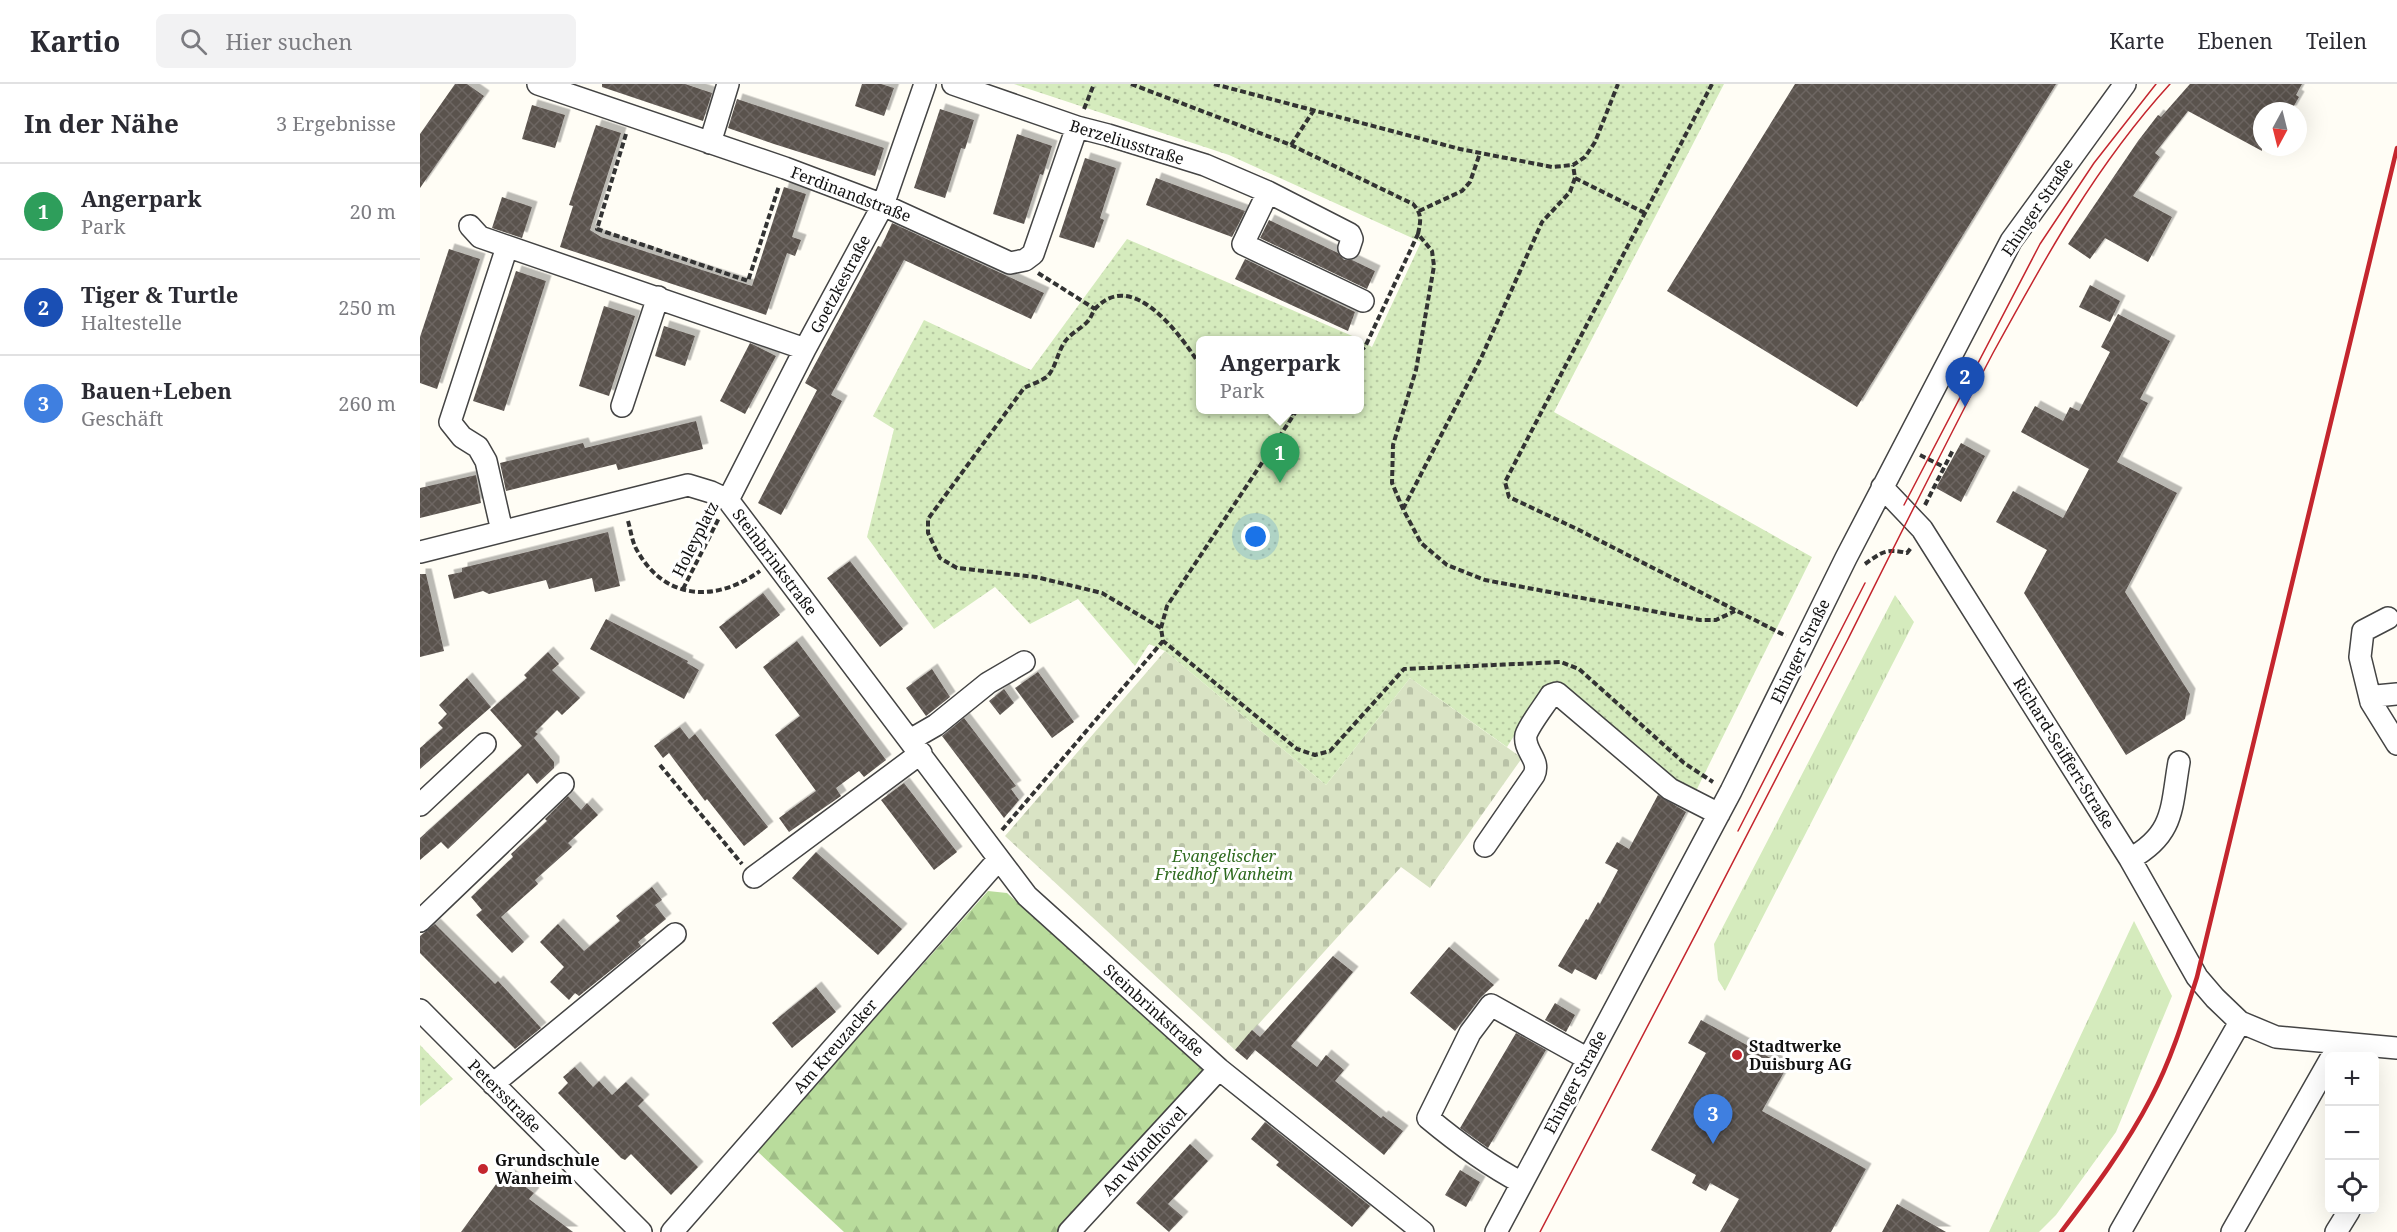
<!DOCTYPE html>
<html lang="de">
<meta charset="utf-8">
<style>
:root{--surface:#fff;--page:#f2f2f3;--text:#2b2b33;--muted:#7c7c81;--line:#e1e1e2;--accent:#1a73e8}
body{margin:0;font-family:"Noto Serif",serif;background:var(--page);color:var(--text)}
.controls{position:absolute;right:18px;bottom:18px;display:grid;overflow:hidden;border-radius:9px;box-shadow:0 6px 24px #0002}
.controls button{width:54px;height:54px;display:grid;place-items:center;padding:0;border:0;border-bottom:2px solid var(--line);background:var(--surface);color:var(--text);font:30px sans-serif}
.compass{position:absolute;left:1833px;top:18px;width:54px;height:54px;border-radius:50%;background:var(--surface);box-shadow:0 6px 24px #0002;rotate:187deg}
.you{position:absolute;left:836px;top:453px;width:21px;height:21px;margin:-15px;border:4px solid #fff;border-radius:50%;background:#1a73e8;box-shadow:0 0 0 9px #1a73e833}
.badge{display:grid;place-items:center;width:39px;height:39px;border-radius:50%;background:var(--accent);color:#fff;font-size:20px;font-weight:700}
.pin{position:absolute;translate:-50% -50px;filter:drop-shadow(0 2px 3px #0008)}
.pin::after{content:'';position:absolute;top:32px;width:21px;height:18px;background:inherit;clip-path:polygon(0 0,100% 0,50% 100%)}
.popup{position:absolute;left:776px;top:252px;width:168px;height:78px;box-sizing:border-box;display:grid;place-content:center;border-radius:9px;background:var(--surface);filter:drop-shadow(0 2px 4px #0005);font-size:20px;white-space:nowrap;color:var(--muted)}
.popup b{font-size:22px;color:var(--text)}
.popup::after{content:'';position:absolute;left:50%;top:100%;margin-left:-12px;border:12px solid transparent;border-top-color:var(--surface)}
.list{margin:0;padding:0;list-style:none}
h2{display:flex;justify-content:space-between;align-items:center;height:78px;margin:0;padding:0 24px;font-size:26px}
h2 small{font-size:20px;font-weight:400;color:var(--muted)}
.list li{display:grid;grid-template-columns:39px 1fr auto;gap:18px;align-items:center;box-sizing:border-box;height:96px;padding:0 24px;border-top:2px solid var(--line)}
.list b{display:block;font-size:22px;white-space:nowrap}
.list p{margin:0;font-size:20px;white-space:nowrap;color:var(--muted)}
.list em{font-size:20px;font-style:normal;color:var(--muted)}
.icon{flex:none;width:33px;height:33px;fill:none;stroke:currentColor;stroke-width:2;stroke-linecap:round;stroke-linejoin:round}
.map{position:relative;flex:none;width:1977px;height:1148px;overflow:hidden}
header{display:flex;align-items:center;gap:36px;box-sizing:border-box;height:84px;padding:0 30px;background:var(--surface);border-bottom:2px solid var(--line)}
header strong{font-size:28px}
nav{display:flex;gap:33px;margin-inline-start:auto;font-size:21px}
.search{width:420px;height:54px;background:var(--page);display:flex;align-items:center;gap:15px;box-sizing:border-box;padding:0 21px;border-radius:9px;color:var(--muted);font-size:22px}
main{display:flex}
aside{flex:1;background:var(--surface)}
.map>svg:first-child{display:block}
</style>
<header>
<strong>Kartio</strong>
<div class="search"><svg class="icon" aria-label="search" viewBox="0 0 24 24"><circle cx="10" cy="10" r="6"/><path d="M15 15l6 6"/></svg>Hier suchen</div>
<nav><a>Karte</a><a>Ebenen</a><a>Teilen</a></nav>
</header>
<main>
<aside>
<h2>In der Nähe<small>3 Ergebnisse</small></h2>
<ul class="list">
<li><span class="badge" style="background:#2e9e5b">1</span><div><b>Angerpark</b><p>Park</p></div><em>20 m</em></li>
<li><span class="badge" style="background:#1a4fb4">2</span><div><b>Tiger &amp; Turtle</b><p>Haltestelle</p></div><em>250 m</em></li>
<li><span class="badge" style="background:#3f7fe0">3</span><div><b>Bauen+Leben</b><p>Geschäft</p></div><em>260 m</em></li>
</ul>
</aside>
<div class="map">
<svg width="1977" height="1148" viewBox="0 0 1977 1148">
<defs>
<pattern id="grass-tufts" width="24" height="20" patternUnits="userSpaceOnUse" patternTransform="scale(1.5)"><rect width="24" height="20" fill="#d5ebbd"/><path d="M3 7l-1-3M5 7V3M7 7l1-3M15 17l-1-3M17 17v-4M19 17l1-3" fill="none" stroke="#b6c8a1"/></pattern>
<pattern id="forest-firs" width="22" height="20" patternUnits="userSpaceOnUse" patternTransform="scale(1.5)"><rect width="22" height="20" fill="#b9dc9c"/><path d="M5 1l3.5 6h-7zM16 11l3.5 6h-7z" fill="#9ebc85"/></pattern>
<pattern id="cemetery-stones" width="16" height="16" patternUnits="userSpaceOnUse" patternTransform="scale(1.5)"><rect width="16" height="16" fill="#d9e3c4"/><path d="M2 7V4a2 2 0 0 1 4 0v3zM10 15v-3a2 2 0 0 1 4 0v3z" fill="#b9c2a7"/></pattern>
<pattern id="park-dots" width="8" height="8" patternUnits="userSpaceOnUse" patternTransform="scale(1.5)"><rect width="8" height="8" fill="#d5ebbd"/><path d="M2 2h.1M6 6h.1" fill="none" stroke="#b6c8a1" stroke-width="1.8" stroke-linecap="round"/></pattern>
<pattern id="building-cross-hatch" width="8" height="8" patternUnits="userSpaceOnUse" patternTransform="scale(1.5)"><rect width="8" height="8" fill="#5a524d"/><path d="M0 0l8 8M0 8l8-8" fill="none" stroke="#6d6662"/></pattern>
<filter id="shadow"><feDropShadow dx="5.5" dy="-5.5" stdDeviation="0" flood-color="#0004"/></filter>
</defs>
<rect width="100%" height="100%" fill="#fffdf5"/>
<path fill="url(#grass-tufts)" d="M 1475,511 L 1494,538 L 1305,907 L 1298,896 L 1294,860 Z
M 1714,837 L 1752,912 L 1696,1048 L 1636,1131 L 1619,1148 L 1569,1148 Z"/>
<path fill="url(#forest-firs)" d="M 568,807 L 587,809 L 785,988 L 703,1082 L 637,1148 L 424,1148 L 337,1067 Z"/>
<path fill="url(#cemetery-stones)" d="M 745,567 L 906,701 L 990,594 L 1102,674 L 1010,804 L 981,783 L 815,966 L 585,752 Z"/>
<path fill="url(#park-dots)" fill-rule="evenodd" d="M 594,0 L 1304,0 L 1134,328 L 1392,473 L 1274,711 L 1146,610 L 1126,601 L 1087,663 L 990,594 L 906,701 L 745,567 L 729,560 L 715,582 L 658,515 L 610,540 L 575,503 L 514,545 L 447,453 L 474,345 L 453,332 L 504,236 L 611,286 L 707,155 L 937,254 L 952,263 L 1001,158 L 809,71 ZM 780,256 L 940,256 L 940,326 L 780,326 Z
M 0,961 L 33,995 L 0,1022 Z"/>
<path fill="url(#building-cross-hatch)" filter="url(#shadow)" d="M 35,0 L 47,0 L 64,12 L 0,104 L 0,50 Z
M 182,0 L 265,0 L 292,9 L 283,37 L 182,3 Z
M 442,0 L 461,0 L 474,4 L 464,32 L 435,22 Z
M 1375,0 L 1636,0 L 1437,323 L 1247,207 Z
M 1770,0 L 1882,0 L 1876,11 L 1879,13 L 1871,27 L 1842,27 L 1842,67 L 1768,27 L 1735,69 L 1740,73 L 1713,112 L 1752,133 L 1728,178 L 1685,154 L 1670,175 L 1648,160 L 1718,57 L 1738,31 L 1741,33 Z
M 317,15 L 464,64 L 455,92 L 354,60 L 308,44 Z
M 112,21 L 145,31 L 135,64 L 102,55 Z
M 520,25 L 554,36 L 545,65 L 541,64 L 525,114 L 494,104 Z
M 176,41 L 201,49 L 170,146 L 181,153 L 282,186 L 332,202 L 364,103 L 386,110 L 372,153 L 381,156 L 375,172 L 367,169 L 346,231 L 140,163 L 153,122 L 149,121 Z
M 597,50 L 632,62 L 623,91 L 620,90 L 604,140 L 573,130 Z
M 665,74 L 696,84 L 680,134 L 684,136 L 674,164 L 639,153 Z
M 736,94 L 825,127 L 812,153 L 726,121 Z
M 82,113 L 112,123 L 102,154 L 72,144 Z
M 849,136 L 918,169 L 924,176 L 932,176 L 955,187 L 947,205 L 840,154 Z
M 472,139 L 624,209 L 611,235 L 484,176 L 411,311 L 422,317 L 361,431 L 338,419 L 397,306 L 385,299 L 458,162 L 461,163 Z
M 29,165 L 60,175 L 17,305 L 0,299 L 0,253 Z
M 825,175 L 935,228 L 928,247 L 815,195 Z
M 96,187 L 126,197 L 84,327 L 53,317 Z
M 1670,201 L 1700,217 L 1690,238 L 1659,223 Z
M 184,222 L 215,232 L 189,312 L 159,302 Z
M 1698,230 L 1750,257 L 1720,315 L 1728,319 L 1697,378 L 1757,409 L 1705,508 L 1770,610 L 1765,635 L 1706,671 L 1604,509 L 1627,466 L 1576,438 L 1593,407 L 1643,434 L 1669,385 L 1601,348 L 1615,322 L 1643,337 L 1650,323 L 1659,327 L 1690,268 L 1681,263 Z
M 244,242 L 275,252 L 265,282 L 235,272 Z
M 330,259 L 356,272 L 325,330 L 300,317 Z
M 276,337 L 283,365 L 198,386 L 196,380 L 86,407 L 80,379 L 163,359 L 165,364 Z
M 1541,359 L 1565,372 L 1541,418 L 1516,404 Z
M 56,391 L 61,419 L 0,434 L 0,404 Z
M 188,448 L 200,502 L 175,508 L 172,494 L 129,505 L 126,496 L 69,510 L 63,507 L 34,515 L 28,491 L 42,488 L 42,484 Z
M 430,477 L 483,545 L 460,563 L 407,494 Z
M 0,490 L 6,490 L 24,567 L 0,573 Z
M 343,509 L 360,531 L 316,565 L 299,543 Z
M 186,535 L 268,577 L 267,579 L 279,586 L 264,615 L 170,565 Z
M 377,557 L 466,676 L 444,693 L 439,687 L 416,704 L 421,712 L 369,748 L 359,734 L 396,707 L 355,651 L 380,632 L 343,583 Z
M 128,568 L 139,580 L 132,586 L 160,614 L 142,631 L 137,626 L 115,648 L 118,650 L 114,654 L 134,678 L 134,684 L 117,700 L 108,689 L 28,765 L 21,758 L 0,776 L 0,754 L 102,662 L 70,626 L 107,594 L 104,591 Z
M 512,585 L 530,613 L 506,632 L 486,604 Z
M 618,588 L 654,638 L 632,654 L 595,604 Z
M 47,594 L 71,623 L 0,685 L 0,664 L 23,644 L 18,639 L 27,630 L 19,621 Z
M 584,605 L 594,619 L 580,631 L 569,617 Z
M 544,634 L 596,702 L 591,705 L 599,716 L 584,734 L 522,652 Z
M 260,643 L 269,655 L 275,650 L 348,743 L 324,762 L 287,715 L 285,717 L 249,669 L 243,674 L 234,662 Z
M 484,699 L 537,768 L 514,786 L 461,716 Z
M 1238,711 L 1266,728 L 1176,896 L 1155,885 L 1152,890 L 1138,882 L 1166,835 L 1168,836 L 1178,818 L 1180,820 L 1198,786 L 1185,779 L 1197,758 L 1209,765 Z
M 148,712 L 161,726 L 167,719 L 178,731 L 148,759 L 152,763 L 115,796 L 118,800 L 81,833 L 104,858 L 92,869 L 56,831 L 62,826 L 51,813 L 93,773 L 91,770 L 127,737 L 125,735 Z
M 396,768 L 482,845 L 458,871 L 372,794 Z
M 232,803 L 242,816 L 235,821 L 246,835 L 218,858 L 221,862 L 159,912 L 155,909 L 149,916 L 130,898 L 144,883 L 120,858 L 138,840 L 164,867 L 200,837 L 196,832 Z
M 15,840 L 75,900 L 78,897 L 121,944 L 95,965 L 0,869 L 0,852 Z
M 1029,863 L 1074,901 L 1061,913 L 1035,947 L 990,909 Z
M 913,872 L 933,888 L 871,962 L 897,983 L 906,971 L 924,986 L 915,997 L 961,1034 L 963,1032 L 983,1047 L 964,1071 L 835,966 L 827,976 L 815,966 L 832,946 L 840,953 Z
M 396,903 L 416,928 L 372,964 L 352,939 Z
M 1135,919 L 1155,931 L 1146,948 L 1125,936 Z
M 1281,936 L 1367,983 L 1342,1027 L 1446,1085 L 1411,1148 L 1300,1148 L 1319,1115 L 1290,1099 L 1286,1107 L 1272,1099 L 1276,1091 L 1231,1066 L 1286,969 L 1268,959 Z
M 1096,949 L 1126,966 L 1068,1064 L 1040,1044 Z
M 155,983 L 173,1003 L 179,997 L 192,1011 L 206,998 L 224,1016 L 218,1022 L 278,1083 L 251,1111 L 211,1070 L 205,1076 L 201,1074 L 138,1009 L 148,999 L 143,993 Z
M 845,1038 L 950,1122 L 932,1143 L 856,1081 L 859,1078 L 831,1055 Z
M 770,1060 L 788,1077 L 748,1120 L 763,1133 L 749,1148 L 716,1119 Z
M 1040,1086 L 1060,1098 L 1046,1123 L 1025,1111 Z
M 85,1088 L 114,1109 L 109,1115 L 153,1148 L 41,1148 Z
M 1477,1120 L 1526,1148 L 1462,1148 Z"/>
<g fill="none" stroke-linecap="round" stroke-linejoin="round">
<g stroke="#444" stroke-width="24">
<path id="minor" d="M 118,0 L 365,84 L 463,121 L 590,179 L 605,176 L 613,170 L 657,43
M 533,0 L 657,43 L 688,51 L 785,81 L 848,108 L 930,150 L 932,155 L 929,164
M 290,59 L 308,0
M 848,108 L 823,160 L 943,217
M 50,142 L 60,153 L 385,265
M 202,322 L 238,213
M 1462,403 L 1502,445 L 1710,775 L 1777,893 L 1795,914 L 1820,938 L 1856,953 L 1977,964
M 308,416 L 385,265 L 463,121 L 505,0
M 82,447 L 66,377 L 58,363 L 42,353 L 30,338 L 87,163
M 0,468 L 268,401 L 291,408 L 308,416 L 607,812 L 799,985 L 1003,1148
M 1977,610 L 1956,612 L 1951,618 L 1977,660
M 1951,618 L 1940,573 L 1943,547 L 1968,534
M 490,656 L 516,641 L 568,599 L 604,578
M 0,721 L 65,660
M 1065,762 L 1114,691 C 1121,675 1103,667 1106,651 C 1109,641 1125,621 1131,611 L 1137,609 L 1250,705 L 1299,730
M 1710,775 C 1755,750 1751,724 1759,678
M 334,793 L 501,669
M 0,837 L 143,700
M 0,926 L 221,1148
M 73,1000 L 255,850
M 1102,1099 C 1068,1081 1038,1059 1008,1034 L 1050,949 L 1071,921 L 1168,975
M 252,1148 L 578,776
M 649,1148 L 799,985
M 1076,1148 L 1311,707 L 1426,474 L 1591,157 L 1705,0
M 1700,1148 L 1820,938
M 1812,1148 L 1910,976
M 1916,1148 L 1929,1127"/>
</g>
<path stroke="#333" stroke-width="4" stroke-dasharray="6 3" stroke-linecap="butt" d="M 711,0 L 871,61 L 993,120 C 1002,130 1001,136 998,150 L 1012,167 L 1014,182 L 996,286 L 973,361 L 972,399 L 983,425 L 1001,459 L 1027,481 L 1065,496 L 1280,536 L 1296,536 L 1315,527
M 794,0 L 1040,65 L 1132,83 L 1153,81 L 1165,73 L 1175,58 L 1198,0
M 1292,0 L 1085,398 L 1089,413 L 1157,445 L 1366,552
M 664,25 L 674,0
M 206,50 L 177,145 L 328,197 L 359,102
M 871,61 L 894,26
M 1155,94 L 1225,129
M 999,127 L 1042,107 L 1050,98 L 1060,69
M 618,189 L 675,225
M 940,267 L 945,263 L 998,150
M 862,326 L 873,330
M 877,326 L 747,522 L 741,544 L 743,557 L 877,665 L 895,671 L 910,667 L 984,585 L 1141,578 L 1159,585 L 1264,679 L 1293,698
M 1500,371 L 1524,383
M 1505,421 L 1533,366
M 983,425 L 1062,272 L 1122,138 L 1150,108 L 1155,94 L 1153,81
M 208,437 C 211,447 212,459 218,468 C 246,517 297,518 340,487
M 1445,480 C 1462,468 1466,464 1487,469 L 1491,464
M 263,505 L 299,434
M 741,544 L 682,509 L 616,493 L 537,484 L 520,474 L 508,449 L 508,435 L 604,304 C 610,301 619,298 625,294 C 636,287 637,266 647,255 C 653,248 662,244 668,237 C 671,234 672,229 675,225 C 713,183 761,252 780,281
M 240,681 L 322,780
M 582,746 L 743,557"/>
<use href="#minor" stroke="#fff" stroke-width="21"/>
<path stroke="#c4262e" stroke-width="1.5" d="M 1484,421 L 1620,160 L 1674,79 L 1736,0
M 1318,747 L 1445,499
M 1120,1148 C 1223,951 1326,755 1427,557 C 1475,461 1523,364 1573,269 C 1625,174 1676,81 1750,0"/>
<path stroke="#c4262e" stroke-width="4.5" d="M 1641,1148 C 1674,1105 1706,1062 1731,1014 C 1751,976 1764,934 1777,893 L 1977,64"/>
</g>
<g fill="#c4262e" stroke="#fff" stroke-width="2">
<circle cx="1317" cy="971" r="6"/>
<circle cx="63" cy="1085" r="6"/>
</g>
<g text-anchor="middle" stroke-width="6" stroke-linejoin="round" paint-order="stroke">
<g font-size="16" fill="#111" stroke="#fff">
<text transform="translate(707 58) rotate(17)" y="6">Berzeliusstraße</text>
<text transform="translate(431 110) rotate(21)" y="6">Ferdinandstraße</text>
<text transform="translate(1617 123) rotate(-56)" y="6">Ehinger Straße</text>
<text transform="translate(420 200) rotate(-62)" y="6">Goetzkestraße</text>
<text transform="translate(275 455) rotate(-63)" y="6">Holeyplatz</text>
<text transform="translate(355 478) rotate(53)" y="6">Steinbrinkstraße</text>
<text transform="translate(1380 567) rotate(-64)" y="6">Ehinger Straße</text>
<text transform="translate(1644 669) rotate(58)" y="6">Richard-Seiffert-Straße</text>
<text transform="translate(734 926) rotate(42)" y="6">Steinbrinkstraße</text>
<text transform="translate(415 962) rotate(-49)" y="6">Am Kreuzacker</text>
<text transform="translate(1155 998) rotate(-62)" y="6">Ehinger Straße</text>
<text transform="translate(85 1012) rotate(45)" y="6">Petersstraße</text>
<text transform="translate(724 1067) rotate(-47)" y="6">Am Windhövel</text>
</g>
<g font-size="16" font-style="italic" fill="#2f6b1f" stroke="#fff">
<text x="804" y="778">Evangelischer<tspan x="804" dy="18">Friedhof Wanheim</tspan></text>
</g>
<g font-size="16" font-weight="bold" fill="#111" stroke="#fff" text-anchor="start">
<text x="1329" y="968">Stadtwerke<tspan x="1329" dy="18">Duisburg AG</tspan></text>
<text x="75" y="1082">Grundschule<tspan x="75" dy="18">Wanheim</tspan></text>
</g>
</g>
</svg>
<div class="controls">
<button>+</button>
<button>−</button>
<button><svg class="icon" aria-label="locate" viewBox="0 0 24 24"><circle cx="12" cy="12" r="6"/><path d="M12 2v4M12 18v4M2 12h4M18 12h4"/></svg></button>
</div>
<svg class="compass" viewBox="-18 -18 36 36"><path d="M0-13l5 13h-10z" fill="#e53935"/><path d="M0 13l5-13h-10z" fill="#7c7c81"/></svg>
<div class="you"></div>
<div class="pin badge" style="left:860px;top:399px;background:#2e9e5b">1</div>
<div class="popup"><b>Angerpark</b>Park</div>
<div class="pin badge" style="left:1545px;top:323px;background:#1a4fb4">2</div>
<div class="pin badge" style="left:1293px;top:1060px;background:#3f7fe0">3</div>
</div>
</main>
